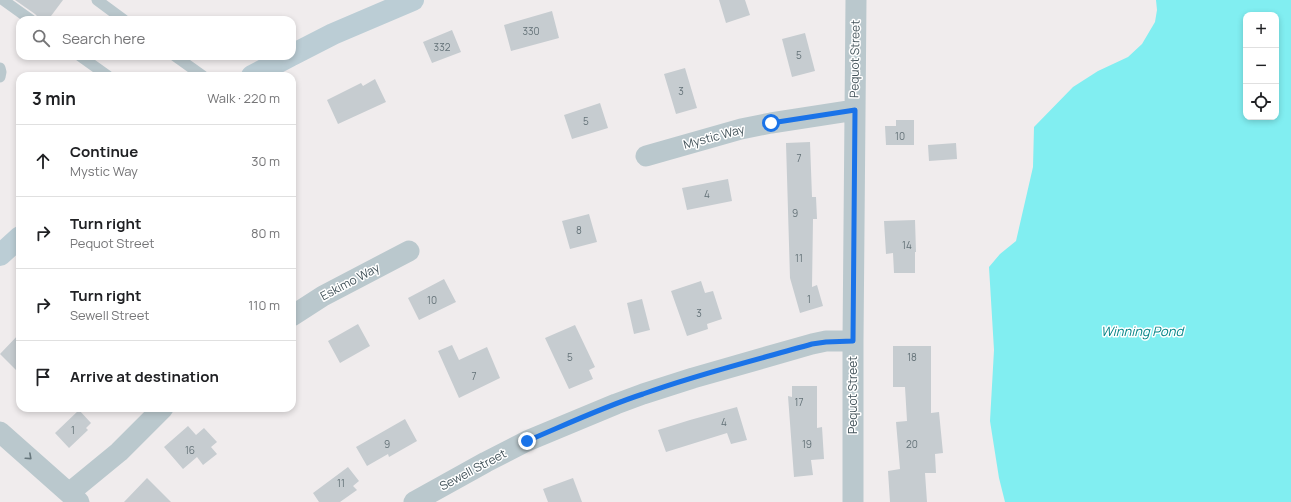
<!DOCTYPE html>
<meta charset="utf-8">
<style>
:root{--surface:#fff;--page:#f2f2f2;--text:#202124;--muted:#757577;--line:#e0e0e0}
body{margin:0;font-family:Manrope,sans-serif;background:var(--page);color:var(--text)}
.controls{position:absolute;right:12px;top:12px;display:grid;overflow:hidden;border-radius:8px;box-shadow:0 2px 6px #0003}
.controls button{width:36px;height:36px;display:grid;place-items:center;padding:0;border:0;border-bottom:1px solid var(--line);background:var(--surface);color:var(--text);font:20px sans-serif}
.stop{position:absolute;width:12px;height:12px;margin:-9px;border:3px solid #1a73e8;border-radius:50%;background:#fff}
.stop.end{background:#1a73e8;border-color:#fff;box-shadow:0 1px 4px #0008}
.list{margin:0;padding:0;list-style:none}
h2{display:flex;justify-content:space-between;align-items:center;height:52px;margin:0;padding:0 16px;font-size:17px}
h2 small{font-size:13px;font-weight:400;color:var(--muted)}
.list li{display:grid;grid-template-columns:26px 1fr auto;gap:12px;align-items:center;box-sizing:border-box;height:72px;padding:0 16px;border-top:1px solid var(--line)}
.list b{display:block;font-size:15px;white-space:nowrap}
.list p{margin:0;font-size:13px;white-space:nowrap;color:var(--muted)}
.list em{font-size:13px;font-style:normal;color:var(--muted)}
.icon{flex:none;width:22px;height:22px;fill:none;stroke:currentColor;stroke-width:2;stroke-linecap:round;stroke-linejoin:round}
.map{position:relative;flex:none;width:1291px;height:502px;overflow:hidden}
.search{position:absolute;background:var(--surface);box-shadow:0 2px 6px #0003;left:16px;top:16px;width:280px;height:44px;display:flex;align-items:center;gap:10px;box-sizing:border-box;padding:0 14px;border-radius:12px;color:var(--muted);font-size:15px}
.panel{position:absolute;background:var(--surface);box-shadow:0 2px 6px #0003;left:16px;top:72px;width:280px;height:340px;border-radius:12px}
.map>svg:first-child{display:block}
</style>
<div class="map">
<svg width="1291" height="502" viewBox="0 0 1291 502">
<rect width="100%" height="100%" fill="#f0eced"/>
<path fill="#81eef1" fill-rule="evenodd" d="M 1156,0 L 1291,0 L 1291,502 L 1005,502 L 999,478 L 990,421 L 994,350 L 989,267 L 1000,254 L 1016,241 L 1033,167 L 1034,127 L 1073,87 L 1098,71 L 1128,57 L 1142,44 L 1155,22 L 1157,10 ZM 1246,15 L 1276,15 L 1276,117 L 1246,117 Z"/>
<path fill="#c6ccd0" d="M 15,0 L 63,0 L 48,20 L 41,20 L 35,14 Z
M 719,0 L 745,0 L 750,15 L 726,23 Z
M 552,11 L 559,38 L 511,51 L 504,25 Z
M 452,30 L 461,52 L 432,63 L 423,42 Z
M 805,33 L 815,71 L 792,77 L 782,39 Z
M 685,68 L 697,108 L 676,114 L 664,74 Z
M 375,79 L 386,102 L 338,124 L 327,100 L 361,83 L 363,86 Z
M 600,103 L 608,128 L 572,139 L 564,115 Z
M 896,120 L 914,120 L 914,145 L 886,145 L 885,126 L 896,126 Z
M 810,142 L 812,197 L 816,197 L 817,219 L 813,219 L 812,287 L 817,285 L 823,306 L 800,313 L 790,278 L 786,143 Z
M 956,143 L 957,159 L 929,161 L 928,145 Z
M 728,179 L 732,201 L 687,210 L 682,188 Z
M 589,214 L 597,242 L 570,249 L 562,221 Z
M 915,220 L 916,252 L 915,252 L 915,273 L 894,273 L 893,253 L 886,254 L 884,221 Z
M 444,279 L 456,302 L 419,320 L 408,298 Z
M 701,281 L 705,293 L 713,291 L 722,319 L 707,324 L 708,329 L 687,336 L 671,291 Z
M 642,299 L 650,330 L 634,334 L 627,303 Z
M 358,324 L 370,346 L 340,363 L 328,341 Z
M 575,325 L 595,367 L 589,370 L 593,379 L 569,389 L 545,338 Z
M 20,333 L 20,374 L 0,354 Z
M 452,345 L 459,360 L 487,347 L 500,378 L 459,398 L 438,351 Z
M 893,346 L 931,346 L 931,413 L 939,412 L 943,453 L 935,454 L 936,473 L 925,473 L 927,502 L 890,502 L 888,471 L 900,469 L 896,422 L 907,421 L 905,387 L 893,387 Z
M 792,386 L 817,386 L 817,428 L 822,427 L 824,459 L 811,460 L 813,475 L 794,477 L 788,396 L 792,397 Z
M 737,407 L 747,440 L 731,444 L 727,433 L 666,452 L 658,430 L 690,420 Z
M 79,410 L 91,423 L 86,428 L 88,430 L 69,448 L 55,433 Z
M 405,419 L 417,441 L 389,457 L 388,454 L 367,466 L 356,447 Z
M 188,426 L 196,435 L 204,428 L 217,442 L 211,447 L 217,454 L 203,465 L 197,457 L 183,469 L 164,447 Z
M 348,467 L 359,481 L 353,486 L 357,490 L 340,502 L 319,502 L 313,493 Z
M 147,478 L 171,502 L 124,502 Z
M 573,478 L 582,502 L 548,502 L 543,489 Z"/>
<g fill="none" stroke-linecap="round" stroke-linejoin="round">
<path stroke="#bac8cd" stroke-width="11" d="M 3,0 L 31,20
M 97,0 L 124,20
M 80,56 L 108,76
M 175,56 L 203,76
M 0,68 L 1,72 L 0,77"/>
<path stroke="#bac8cd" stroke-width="21" d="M 646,156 L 741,129 L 771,123 L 855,110
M 292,316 L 323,296 L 409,251
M 0,432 L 79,502
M 69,493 L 119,452 L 163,408
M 414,502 L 486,462 L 527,441 L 616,404 L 643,394 L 693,378 L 812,344 L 826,341 L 853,341
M 853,502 L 853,341 L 856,0"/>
<path stroke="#bbcdd5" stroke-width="22" d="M 292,55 L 333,34 L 413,0
M 252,76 L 290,56
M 0,255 L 20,237"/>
</g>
<defs><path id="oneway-chevron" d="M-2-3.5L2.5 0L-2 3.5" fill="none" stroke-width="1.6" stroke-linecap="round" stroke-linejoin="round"/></defs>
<use stroke="#67777d" href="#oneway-chevron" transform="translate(29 457) rotate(42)"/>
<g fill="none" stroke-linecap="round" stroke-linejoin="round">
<path stroke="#1a73e8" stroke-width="5" d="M 527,441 C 565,425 603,407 643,394 C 698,374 756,360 812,344 L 826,342 L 853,341 L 855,110 L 771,123"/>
</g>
<g text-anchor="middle" stroke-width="3" stroke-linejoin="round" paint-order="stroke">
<g font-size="10" fill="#647278">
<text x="531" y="35">330</text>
<text x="442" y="51">332</text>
<text x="799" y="59">5</text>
<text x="681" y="95">3</text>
<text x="586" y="125">5</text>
<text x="900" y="140">10</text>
<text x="799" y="162">7</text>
<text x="707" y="198">4</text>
<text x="795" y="217">9</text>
<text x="579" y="234">8</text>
<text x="907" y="249">14</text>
<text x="799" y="262">11</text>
<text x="809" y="303">1</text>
<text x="432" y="304">10</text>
<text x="699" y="317">3</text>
<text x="570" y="361">5</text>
<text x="912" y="361">18</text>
<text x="474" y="380">7</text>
<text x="799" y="406">17</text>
<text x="724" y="426">4</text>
<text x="73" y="434">1</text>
<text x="387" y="448">9</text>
<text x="807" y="448">19</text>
<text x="912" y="448">20</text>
<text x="190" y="454">16</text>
<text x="341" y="487">11</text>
</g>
<g font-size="12" fill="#44545b" stroke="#fff">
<text transform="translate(855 59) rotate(-89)" y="4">Pequot Street</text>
<text transform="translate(714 137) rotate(-15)" y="4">Mystic Way</text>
<text transform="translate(350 282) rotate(-28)" y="4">Eskimo Way</text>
<text transform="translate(853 395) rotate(-90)" y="4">Pequot Street</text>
<text transform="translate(473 470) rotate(-28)" y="4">Sewell Street</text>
</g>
<g font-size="13" font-style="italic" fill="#068487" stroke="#fff">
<text x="1142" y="336">Winning Pond</text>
</g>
</g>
</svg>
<div class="controls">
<button>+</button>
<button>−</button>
<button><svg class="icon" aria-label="locate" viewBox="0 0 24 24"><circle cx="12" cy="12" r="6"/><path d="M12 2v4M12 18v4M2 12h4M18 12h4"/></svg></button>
</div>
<div class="stop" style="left:771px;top:123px"></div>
<div class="stop end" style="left:527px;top:441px"></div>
<div class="search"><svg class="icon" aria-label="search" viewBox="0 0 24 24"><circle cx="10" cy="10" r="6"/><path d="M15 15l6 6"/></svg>Search here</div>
<section class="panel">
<h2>3 min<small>Walk · 220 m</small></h2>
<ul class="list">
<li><svg class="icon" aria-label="ahead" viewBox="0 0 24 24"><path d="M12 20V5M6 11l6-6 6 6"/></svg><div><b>Continue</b><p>Mystic Way</p></div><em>30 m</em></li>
<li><svg class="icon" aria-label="right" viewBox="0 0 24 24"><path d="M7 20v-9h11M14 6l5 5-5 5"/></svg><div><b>Turn right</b><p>Pequot Street</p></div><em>80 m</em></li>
<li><svg class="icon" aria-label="right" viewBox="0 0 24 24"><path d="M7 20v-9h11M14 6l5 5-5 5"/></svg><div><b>Turn right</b><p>Sewell Street</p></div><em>110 m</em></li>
<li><svg class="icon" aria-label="arrive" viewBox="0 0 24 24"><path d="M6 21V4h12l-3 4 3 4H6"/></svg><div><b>Arrive at destination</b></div></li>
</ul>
</section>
</div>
